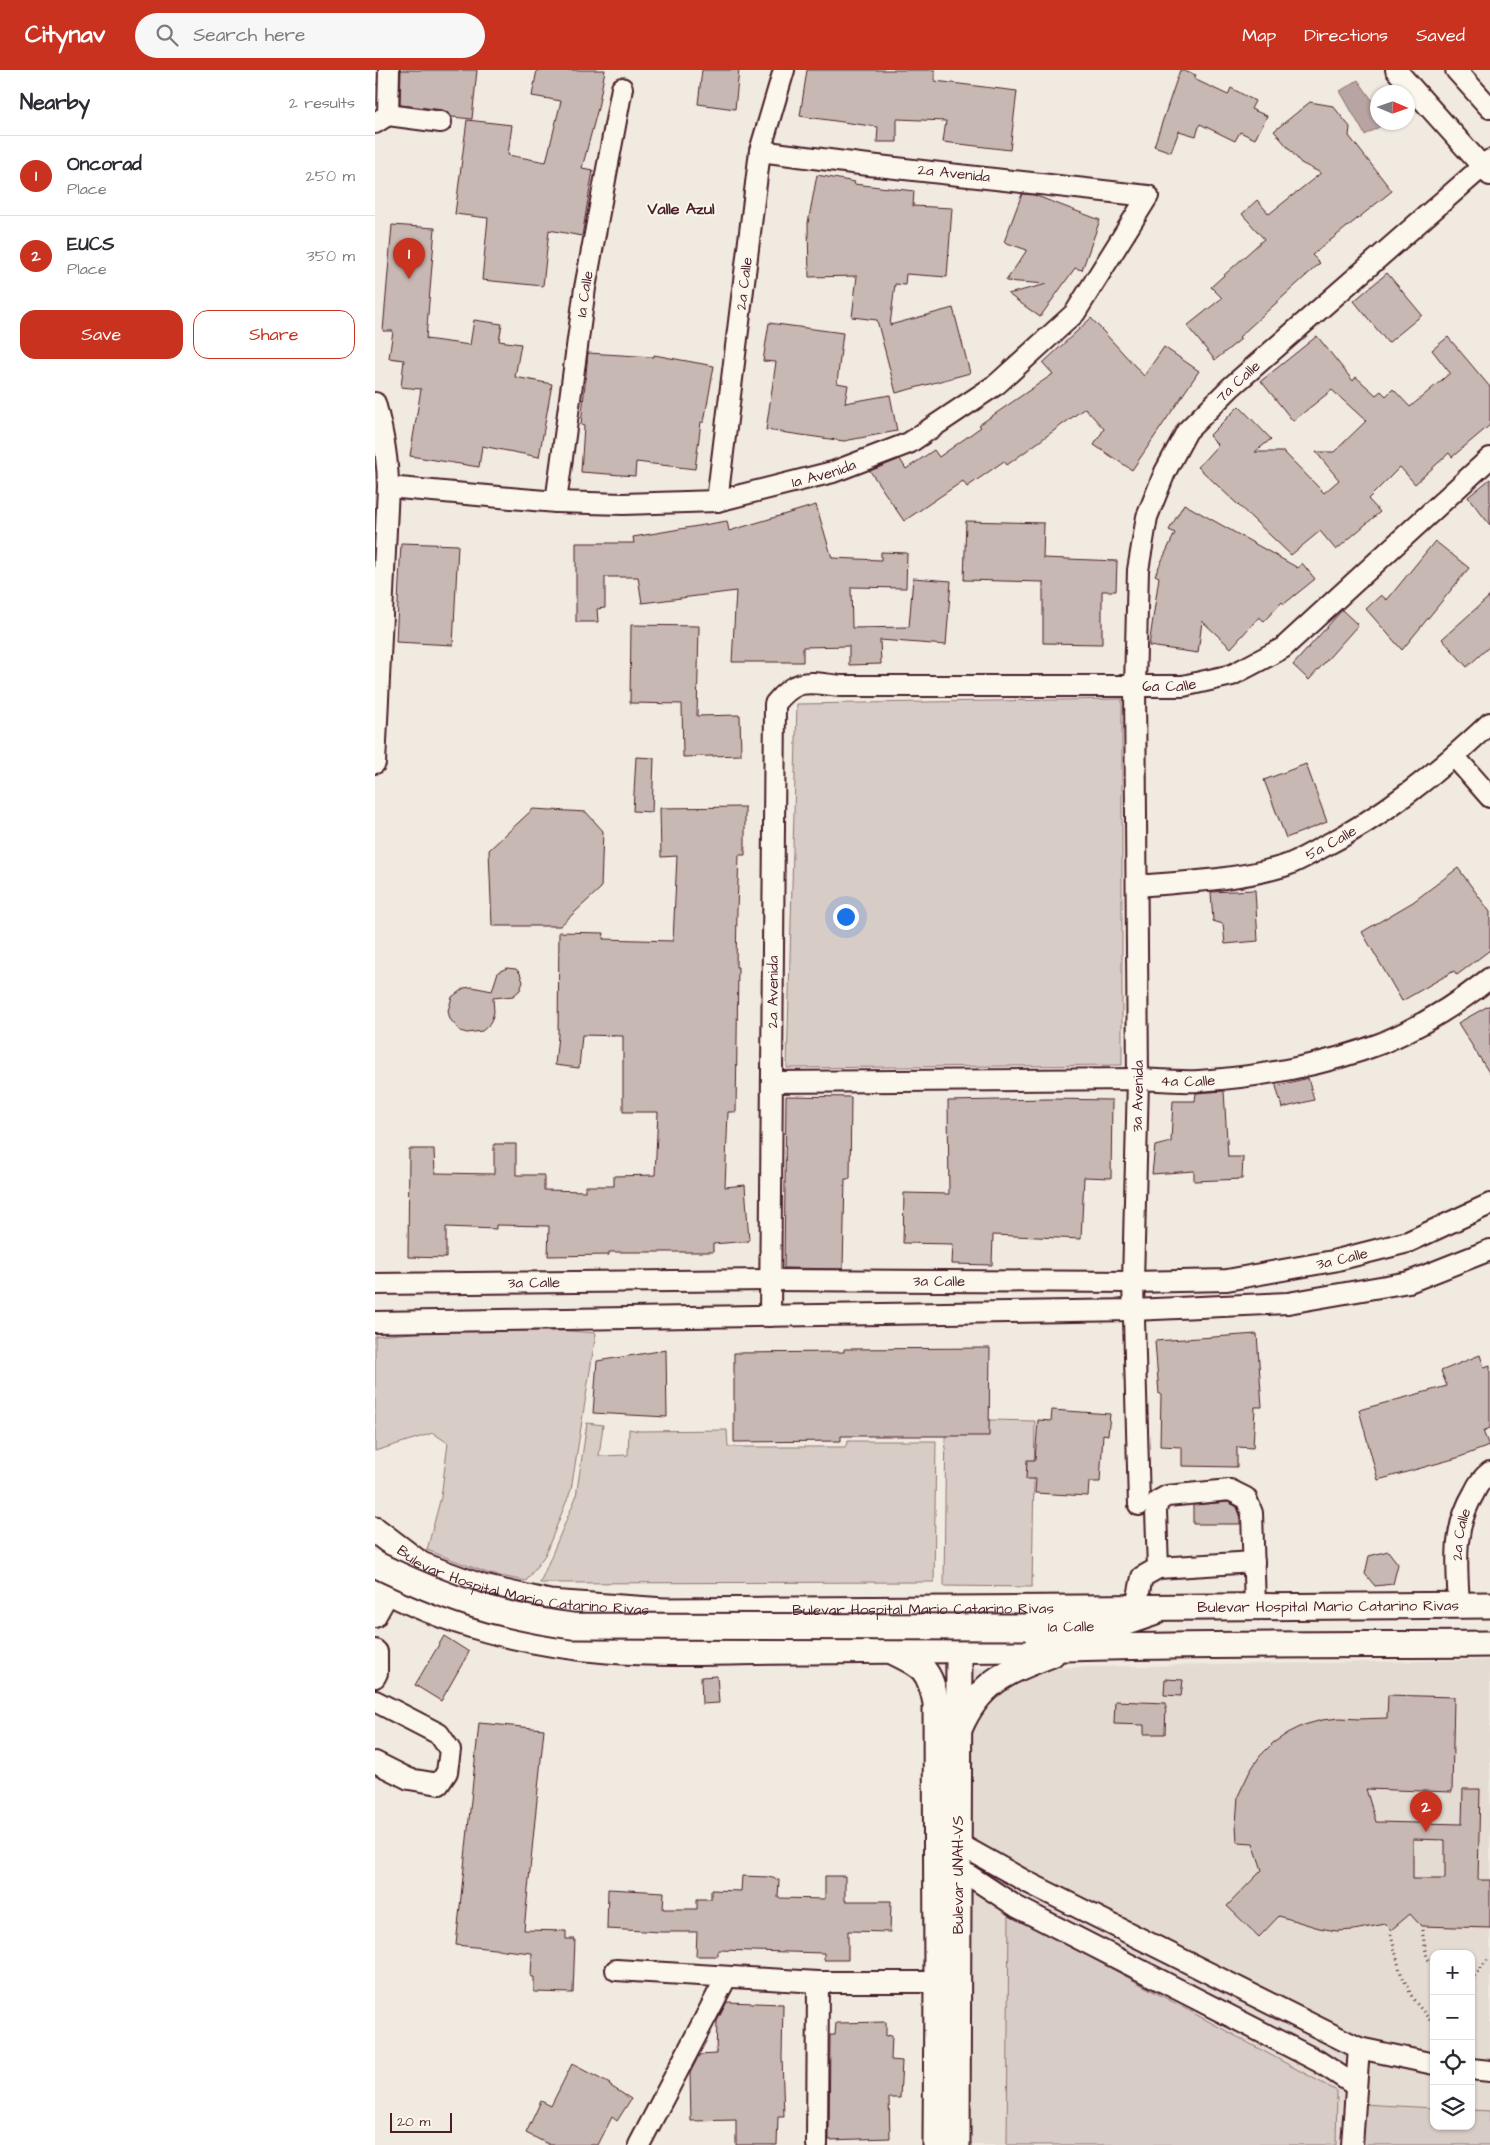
<!DOCTYPE html>
<meta charset="utf-8">
<style>
:root{--surface:#fff;--page:#f7f7f7;--text:#2b2b33;--muted:#7c7c81;--line:#e1e1e2;--accent:#c8321e}
body{margin:0;font-family:"Architects Daughter",sans-serif;background:var(--page);color:var(--text)}
.controls{position:absolute;right:15px;bottom:15px;display:grid;overflow:hidden;border-radius:10px;box-shadow:0 1px 4px #0004}
.controls button{width:45px;height:45px;display:grid;place-items:center;padding:0;border:0;border-bottom:1px solid var(--line);background:var(--surface);color:var(--text);font:25px sans-serif}
.compass{position:absolute;left:995px;top:15px;width:45px;height:45px;border-radius:50%;background:var(--surface);box-shadow:0 1px 4px #0004;rotate:92deg}
.scale{position:absolute;left:15px;bottom:12px;width:62px;box-sizing:border-box;padding-left:5px;border:2px solid #4a1f2b;border-top:0;font-size:14px;line-height:18px;white-space:nowrap;color:#4a1f2b;-webkit-text-stroke:4px #fbf7ec;paint-order:stroke}
.you{position:absolute;left:470px;top:846px;width:18px;height:18px;margin:-12px;border:4px solid #fff;border-radius:50%;background:#1a73e8;box-shadow:0 0 0 8px #1a73e833}
.badge{display:grid;place-items:center;width:32px;height:32px;border-radius:50%;background:var(--accent);color:#fff;font-size:16px;font-weight:700}
.pin{position:absolute;translate:-50% -41px;filter:drop-shadow(0 1px 2px #0008)}
.pin::after{content:'';position:absolute;top:26px;width:18px;height:15px;background:inherit;clip-path:polygon(0 0,100% 0,50% 100%)}
.list{margin:0;padding:0;list-style:none}
h2{display:flex;justify-content:space-between;align-items:center;height:65px;margin:0;padding:0 20px;font-size:21px}
h2 small{font-size:16px;font-weight:400;color:var(--muted)}
.list li{display:grid;grid-template-columns:32px 1fr auto;gap:15px;align-items:center;box-sizing:border-box;height:80px;padding:0 20px;border-top:1px solid var(--line)}
.list b{display:block;font-size:19px;white-space:nowrap}
.list p{margin:0;font-size:16px;white-space:nowrap;color:var(--muted)}
.list em{font-size:16px;font-style:normal;color:var(--muted)}
.actions{display:flex;gap:10px;padding:15px 20px}
.actions a{flex:1;padding:11px 0;border:1px solid var(--accent);border-radius:15px;text-align:center;font-size:18px;color:var(--accent)}
.actions .main{background:var(--accent);color:#fff}
.icon{flex:none;width:28px;height:28px;fill:none;stroke:currentColor;stroke-width:2;stroke-linecap:round;stroke-linejoin:round}
.map{position:relative;flex:none;width:1115px;height:2075px;overflow:hidden}
header{display:flex;align-items:center;gap:30px;box-sizing:border-box;height:70px;padding:0 25px;background:var(--accent);color:#fff}
header strong{font-size:24px}
nav{display:flex;gap:28px;margin-inline-start:auto;font-size:18px}
.search{width:350px;height:45px;background:var(--page);display:flex;align-items:center;gap:12px;box-sizing:border-box;padding:0 18px;border-radius:28px;color:var(--muted);font-size:19px}
main{display:flex}
aside{flex:1;background:var(--surface)}
.map>svg:first-child{display:block}
</style>
<header>
<strong>Citynav</strong>
<div class="search"><svg class="icon" aria-label="search" viewBox="0 0 24 24"><circle cx="10" cy="10" r="6"/><path d="M15 15l6 6"/></svg>Search here</div>
<nav><a>Map</a><a>Directions</a><a>Saved</a></nav>
</header>
<main>
<aside>
<h2>Nearby<small>2 results</small></h2>
<ul class="list">
<li><span class="badge">1</span><div><b>Oncorad</b><p>Place</p></div><em>250 m</em></li>
<li><span class="badge">2</span><div><b>EUCS</b><p>Place</p></div><em>350 m</em></li>
</ul>
<div class="actions"><a class="main">Save</a><a>Share</a></div>
</aside>
<div class="map">
<svg width="1115" height="2075" viewBox="0 0 1115 2075">
<rect width="100%" height="100%" fill="#f0eae0"/>
<filter id="ink" filterUnits="userSpaceOnUse"><feTurbulence type="fractalNoise" baseFrequency=".02" numOctaves="2"/><feDisplacementMap in="SourceGraphic" scale="10" xChannelSelector="R" yChannelSelector="G"/><feConvolveMatrix kernelMatrix="1 2 1 2 8 2 1 2 1" color-interpolation-filters="sRGB"/></filter>
<g filter="url(#ink)">
<path fill="#e4dbd2" fill-rule="evenodd" d="M 1115,1590 L 1115,2075 L 590,2075 L 595,1599 ZM 1059,1884 L 1096,1884 L 1096,2056 L 1059,2056 Z"/>
<path fill="#d8ccc6" stroke="#917678" d="M 747,629 L 747,995 L 412,998 L 422,634 Z
M 63,1261 L 194,1261 L 221,1263 L 196,1420 L 170,1485 L 151,1511 L 115,1504 L 52,1480 L 66,1427 L 73,1373 L 58,1363 L 0,1381 L 0,1266 Z
M 571,1349 L 660,1351 L 657,1517 L 569,1516 Z
M 212,1353 L 228,1355 L 224,1386 L 253,1385 L 254,1359 L 264,1361 L 352,1360 L 353,1377 L 470,1377 L 473,1371 L 561,1371 L 559,1512 L 165,1513 L 201,1427 Z
M 634,1843 L 962,2021 L 961,2075 L 632,2075 Z
M 987,2034 L 1059,2038 L 1059,2056 L 1096,2056 L 1096,2040 L 1115,2041 L 1115,2075 L 984,2075 Z"/>
<path fill="#b8a4a2" stroke="#8c6f72" d="M 983,10 L 1002,37 L 1002,52 L 1011,53 L 990,65 L 965,21 Z"/>
<path fill="#c8b8b3" stroke="#4a1f2b" fill-rule="evenodd" d="M 26,0 L 102,0 L 97,49 L 77,47 L 68,40 L 25,35 Z
M 162,0 L 230,0 L 223,38 L 207,98 L 218,100 L 207,166 L 174,160 L 168,216 L 107,210 L 113,148 L 80,144 L 92,50 L 137,55 L 133,85 L 171,92 L 186,31 L 157,26 Z
M 327,0 L 364,0 L 360,39 L 323,34 Z
M 432,0 L 560,0 L 560,11 L 642,21 L 635,80 L 568,72 L 571,51 L 522,49 L 522,72 L 502,72 L 503,57 L 425,46 Z
M 805,0 L 821,5 L 819,9 L 853,25 L 856,18 L 880,31 L 876,39 L 892,46 L 880,69 L 865,62 L 860,71 L 825,54 L 821,66 L 804,61 L 796,82 L 779,76 Z
M 935,32 L 958,36 L 975,57 L 974,66 L 1017,121 L 937,185 L 945,193 L 864,267 L 866,269 L 840,290 L 812,256 L 847,228 L 836,217 L 889,169 L 867,144 L 882,130 L 894,144 L 946,103 L 926,93 L 899,61 Z
M 442,105 L 480,112 L 479,114 L 539,121 L 538,136 L 577,138 L 572,207 L 531,204 L 530,215 L 520,214 L 515,255 L 578,238 L 595,303 L 521,323 L 502,250 L 477,247 L 482,206 L 434,207 L 433,153 Z
M 647,124 L 659,125 L 725,150 L 707,200 L 700,198 L 665,247 L 633,224 L 672,214 L 631,211 L 652,180 L 629,172 Z
M 17,155 L 60,158 L 51,269 L 95,275 L 99,250 L 127,254 L 124,271 L 146,274 L 140,307 L 177,314 L 164,387 L 107,376 L 104,397 L 35,386 L 46,319 L 26,317 L 29,290 L 14,288 L 18,261 L 8,261 Z
M 1012,203 L 1047,245 L 1013,273 L 979,231 Z
M 716,248 L 769,306 L 789,277 L 824,301 L 757,400 L 719,375 L 729,359 L 710,338 L 632,395 L 629,391 L 592,417 L 588,411 L 529,451 L 495,401 L 525,389 L 531,399 L 559,380 L 564,387 L 606,357 L 604,355 L 678,304 L 668,293 Z
M 394,253 L 468,263 L 462,313 L 473,315 L 470,333 L 515,325 L 522,361 L 469,371 L 391,360 L 401,292 L 388,291 Z
M 942,266 L 978,311 L 981,307 L 1001,325 L 1006,321 L 1011,326 L 1018,319 L 1035,337 L 1075,303 L 1057,280 L 1073,267 L 1115,317 L 1115,355 L 1077,387 L 1074,383 L 1040,414 L 1025,397 L 993,429 L 1005,442 L 961,480 L 945,461 L 916,485 L 823,397 L 843,375 L 834,366 L 864,336 L 896,369 L 880,382 L 909,382 L 949,423 L 964,410 L 941,382 L 959,382 L 991,351 L 957,320 L 918,351 L 886,311 Z
M 213,283 L 279,287 L 279,285 L 339,296 L 329,352 L 326,352 L 320,399 L 261,392 L 260,406 L 206,402 L 209,356 L 206,355 Z
M 1115,409 L 1115,455 L 1093,427 Z
M 809,434 L 923,498 L 927,493 L 940,509 L 909,534 L 907,532 L 889,551 L 884,547 L 856,578 L 827,551 L 823,583 L 774,576 L 784,507 L 780,505 L 800,463 L 794,460 Z
M 441,435 L 457,488 L 506,490 L 506,482 L 532,483 L 531,518 L 476,517 L 477,558 L 534,557 L 538,508 L 576,511 L 571,575 L 505,570 L 506,594 L 474,595 L 474,576 L 428,577 L 428,592 L 357,592 L 361,521 L 267,533 L 263,507 L 230,507 L 230,538 L 222,539 L 223,552 L 201,552 L 201,473 L 259,473 L 258,467 L 352,451 L 354,461 Z
M 591,451 L 669,453 L 668,488 L 742,491 L 741,521 L 727,521 L 727,574 L 668,573 L 668,512 L 589,510 Z
M 1060,471 L 1094,498 L 1027,580 L 991,539 L 1006,525 L 1012,530 Z
M 26,473 L 83,475 L 78,575 L 21,572 Z
M 1115,526 L 1115,576 L 1092,597 L 1067,569 Z
M 967,540 L 983,555 L 934,610 L 918,595 Z
M 256,555 L 324,556 L 322,646 L 365,645 L 366,685 L 308,687 L 307,634 L 255,633 Z
M 261,687 L 279,688 L 277,742 L 258,741 Z
M 931,694 L 952,752 L 911,768 L 889,710 Z
M 370,737 L 370,785 L 364,785 L 362,840 L 361,897 L 363,897 L 361,1042 L 353,1042 L 350,1117 L 370,1115 L 374,1171 L 338,1174 L 338,1182 L 234,1182 L 234,1185 L 173,1186 L 174,1156 L 121,1155 L 121,1159 L 71,1157 L 71,1188 L 33,1187 L 34,1079 L 59,1079 L 60,1103 L 119,1104 L 119,1074 L 141,1074 L 141,1105 L 169,1105 L 169,1120 L 210,1121 L 210,1116 L 239,1116 L 239,1106 L 280,1105 L 283,1042 L 248,1042 L 248,966 L 207,965 L 204,998 L 180,995 L 183,965 L 184,862 L 229,863 L 228,869 L 298,871 L 302,786 L 286,787 L 285,738 Z
M 158,739 L 211,742 L 228,761 L 226,818 L 185,856 L 117,856 L 114,780 Z
M 1083,798 L 1115,842 L 1115,880 L 1082,905 L 1079,901 L 1027,931 L 987,862 L 1038,832 Z
M 880,820 L 883,871 L 850,874 L 848,854 L 838,851 L 836,822 Z
M 132,898 L 141,899 L 145,903 L 148,912 L 145,920 L 138,926 L 118,928 L 119,942 L 117,949 L 113,956 L 107,961 L 92,963 L 85,961 L 75,949 L 73,941 L 77,927 L 89,918 L 97,917 L 117,921 L 123,902 Z
M 1115,935 L 1115,1004 L 1083,953 Z
M 933,1008 L 939,1030 L 907,1038 L 901,1016 Z
M 849,1021 L 853,1087 L 868,1087 L 867,1109 L 819,1111 L 819,1101 L 777,1104 L 780,1076 L 796,1072 L 798,1031 L 820,1031 L 821,1023 Z
M 411,1026 L 476,1027 L 475,1109 L 470,1109 L 468,1199 L 409,1198 Z
M 674,1029 L 737,1030 L 736,1108 L 709,1107 L 706,1169 L 618,1165 L 617,1195 L 577,1194 L 578,1174 L 528,1173 L 529,1123 L 574,1124 L 573,1031 Z
M 882,1264 L 887,1337 L 880,1337 L 878,1378 L 862,1377 L 862,1397 L 807,1396 L 807,1377 L 785,1376 L 786,1324 L 784,1324 L 780,1271 Z
M 615,1278 L 614,1366 L 466,1366 L 466,1371 L 359,1372 L 359,1283 L 469,1282 L 469,1279 Z
M 291,1280 L 292,1347 L 218,1343 L 222,1291 Z
M 1105,1285 L 1109,1297 L 1115,1295 L 1115,1358 L 1108,1361 L 1114,1376 L 1082,1388 L 1003,1410 L 984,1340 L 1072,1316 L 1066,1301 Z
M 677,1340 L 735,1344 L 733,1365 L 728,1364 L 725,1412 L 714,1412 L 713,1426 L 660,1423 L 661,1409 L 651,1409 L 652,1390 L 660,1390 L 663,1350 L 676,1351 Z
M 853,1432 L 862,1437 L 865,1445 L 865,1454 L 818,1454 L 818,1435 Z
M 1013,1481 L 1023,1494 L 1018,1514 L 1000,1516 L 990,1504 L 994,1486 Z
M 69,1566 L 94,1582 L 66,1631 L 40,1615 Z
M 342,1606 L 344,1633 L 327,1634 L 326,1607 Z
M 790,1609 L 808,1610 L 806,1626 L 789,1625 Z
M 1013,1625 L 1079,1627 L 1077,1722 L 991,1719 L 1001,1752 L 1087,1754 L 1088,1719 L 1105,1719 L 1103,1810 L 1115,1810 L 1115,1858 L 1046,1856 L 1035,1844 L 1016,1860 L 1010,1854 L 979,1860 L 962,1861 L 944,1858 L 904,1846 L 884,1867 L 852,1836 L 887,1800 L 878,1773 L 862,1772 L 861,1754 L 863,1726 L 875,1701 L 885,1686 L 898,1673 L 913,1663 L 929,1655 L 947,1650 L 965,1648 L 984,1649 L 1012,1648 ZM 1038,1769 L 1070,1770 L 1070,1809 L 1038,1809 Z
M 740,1631 L 791,1633 L 790,1664 L 769,1664 L 769,1655 L 739,1654 Z
M 104,1653 L 169,1659 L 149,1860 L 191,1861 L 191,1869 L 200,1869 L 198,1923 L 159,1922 L 159,1907 L 156,1907 L 157,1883 L 81,1875 Z
M 367,1806 L 394,1807 L 404,1810 L 403,1828 L 450,1829 L 450,1806 L 470,1806 L 470,1831 L 516,1831 L 515,1862 L 473,1861 L 473,1890 L 449,1890 L 449,1883 L 343,1880 L 343,1886 L 321,1886 L 322,1862 L 286,1862 L 232,1859 L 233,1819 L 289,1822 L 288,1839 L 322,1839 L 322,1829 L 336,1829 L 336,1820 L 366,1821 Z
M 352,1932 L 408,1934 L 407,1987 L 409,2047 L 403,2047 L 402,2075 L 361,2075 L 361,2050 L 316,2051 L 315,2003 L 324,1985 L 341,1984 L 342,1951 Z
M 511,1952 L 511,1966 L 517,1965 L 516,1990 L 527,1991 L 525,2028 L 514,2028 L 515,2068 L 454,2070 L 455,1965 L 460,1965 L 461,1953 Z
M 197,1994 L 235,2014 L 234,2015 L 256,2029 L 242,2051 L 237,2047 L 223,2075 L 175,2075 L 151,2063 L 166,2031 L 176,2036 Z"/>
<g fill="none" stroke-linecap="round" stroke-linejoin="round">
<g stroke="#4a1f2b" stroke-width="24">
<g id="minor">
<path d="M 1021,0 L 1115,105"/>
<path d="M 1081,0 L 1115,38"/>
<path d="M 13,45 L 66,52"/>
<path d="M 0,53 L 13,45 L 14,0"/>
<path d="M 0,333 C 8,362 13,387 13,417 L 0,693"/>
<path id="s1" d="M 13,417 L 181,432 L 248,434 L 342,431 L 458,402 L 534,373 L 622,314 L 700,243 L 773,126 L 485,94 L 385,81"/>
<path id="s2" d="M 342,431 L 385,81 L 409,0"/>
<path id="s3" d="M 181,432 L 210,218 L 247,18"/>
<path d="M 1079,686 L 1115,727"/>
<path id="s4" d="M 762,816 C 811,812 862,810 909,796 C 921,792 933,785 944,779 C 1008,747 1063,702 1115,653"/>
<path id="s5" d="M 398,1012 L 763,1009 C 783,1010 804,1012 824,1011 C 884,1007 951,995 1007,973 C 1045,957 1082,934 1115,908"/>
<path id="s6" d="M 0,1214 L 396,1210 L 758,1212 L 852,1210 L 958,1191 L 1033,1172 L 1115,1134"/>
<path id="s7" d="M 395,1246 L 400,634 C 422,606 435,613 466,616 L 808,616 L 857,605 L 908,578 L 1115,388"/>
<path d="M 0,1252 L 758,1240 L 913,1233 L 1034,1212 L 1115,1180"/>
<path id="s8" d="M 764,1435 L 758,1212 L 763,1009 L 760,616 L 763,500 L 772,447 L 790,402 L 812,361 L 856,317 L 1115,90"/>
<path d="M 783,1498 L 879,1492"/>
<path id="s9" d="M 1084,1535 C 1082,1494 1077,1460 1099,1423 C 1103,1414 1107,1408 1115,1402"/>
<path d="M 761,1537 L 767,1507 L 783,1498 L 781,1441 L 783,1431 L 792,1426 L 855,1420 L 871,1428 L 877,1443 L 880,1536"/>
<path d="M 0,1547 L 14,1522"/>
<path d="M 0,1580 L 2,1582 L 2,1603 L 0,1607"/>
<path d="M 0,1631 L 64,1664 L 75,1680 L 72,1702 L 64,1714 L 34,1709 L 0,1692"/>
<path d="M 584,1774 L 652,1812 L 984,1978 L 1059,1994"/>
<path d="M 583,1798 L 642,1837 L 943,1991 L 981,2016"/>
<path d="M 241,1900 L 443,1912 L 562,1912"/>
<path d="M 1096,1999 L 1115,2001"/>
<path d="M 264,2075 L 351,1908"/>
<path d="M 442,2075 L 443,1912"/>
<path d="M 977,2075 L 984,1978"/>
</g>
</g>
<g stroke="#4a1f2b" stroke-width="29">
<g id="major">
<path id="s10" d="M 0,1460 L 46,1495 L 108,1518 L 174,1533 L 289,1541 L 1115,1535"/>
<path d="M 0,1514 C 70,1553 153,1574 232,1580 C 296,1585 361,1581 425,1581 C 513,1580 602,1580 691,1578 C 832,1574 974,1575 1115,1574"/>
<path id="s11" d="M 651,1557 L 740,1556 L 778,1543"/>
<path d="M 578,1566 L 584,1580 L 582,2075"/>
<path d="M 517,1581 C 548,1596 554,1598 561,1633 L 562,1912 L 561,2075"/>
<path d="M 585,1657 C 605,1611 634,1601 677,1584"/>
</g>
</g>
<path stroke="#4a1f2b" stroke-width="3" stroke-dasharray="1 4" stroke-linecap="butt" d="M 1047,1860 L 1052,1888 L 1059,1896
M 1016,1864 L 1025,1901 L 1038,1929 L 1059,1955
M 1096,1910 L 1115,1887"/>
<use href="#minor" stroke="#fbf7ec" stroke-width="20"/>
<use href="#major" stroke="#fbf7ec" stroke-width="25"/>
<g stroke="#4a1f2b" stroke-width="29" stroke-linecap="butt">
<path id="major-bridge" d="M 0,1494 C 68,1527 122,1546 197,1556 L 651,1557"/>
</g>
<use href="#major-bridge" stroke="#fbf7ec" stroke-width="25"/>
</g>
</g>
<g text-anchor="middle" stroke-width="4" stroke-linejoin="round" paint-order="stroke">
<g font-size="15" fill="#4a1f2b" stroke="#fbf7ec">
<text transform="translate(579 103) rotate(6)" y="5">2a Avenida</text>
<text dy="5" stroke="none"><textPath href="#s2" startOffset="219">2a Calle</textPath></text>
<text dy="5" stroke="none"><textPath href="#s3" startOffset="210">1a Calle</textPath></text>
<text dy="5" stroke="none"><textPath href="#s8" startOffset="1155">7a Calle</textPath></text>
<text dy="5" stroke="none"><textPath href="#s1" startOffset="440">1a Avenida</textPath></text>
<text dy="5" stroke="none"><textPath href="#s7" startOffset="1014">6a Calle</textPath></text>
<text dy="5" stroke="none"><textPath href="#s4" startOffset="201">5a Calle</textPath></text>
<text dy="5" stroke="none"><textPath href="#s7" startOffset="324">2a Avenida</textPath></text>
<text dy="5" stroke="none"><textPath href="#s5" startOffset="415">4a Calle</textPath></text>
<text dy="5" stroke="none"><textPath href="#s8" startOffset="409">3a Avenida</textPath></text>
<text dy="5" stroke="none"><textPath href="#s6" startOffset="969">3a Calle</textPath></text>
<text dy="5" stroke="none"><textPath href="#s6" startOffset="564">3a Calle</textPath></text>
<text dy="5" stroke="none"><textPath href="#s6" startOffset="159">3a Calle</textPath></text>
<text dy="5" stroke="none"><textPath href="#s9" startOffset="71">2a Calle</textPath></text>
<text dy="5" stroke="none"><textPath href="#s10" startOffset="161">Bulevar Hospital Mario Catarino Rivas</textPath></text>
<text dy="5" stroke="none"><textPath href="#s10" startOffset="971">Bulevar Hospital Mario Catarino Rivas</textPath></text>
<text dy="5" stroke="none"><textPath href="#s10" startOffset="566">Bulevar Hospital Mario Catarino Rivas</textPath></text>
<text dy="5" stroke="none"><textPath href="#s11" startOffset="45">1a Calle</textPath></text>
<text transform="translate(583 1805) rotate(-90)" y="5">Bulevar UNAH-VS</text>
</g>
<g font-size="16" font-weight="bold" fill="#4a1f2b" stroke="#fbf7ec">
<text x="306" y="144">Valle Azul</text>
</g>
</g>
</svg>
<div class="controls">
<button>+</button>
<button>−</button>
<button><svg class="icon" aria-label="locate" viewBox="0 0 24 24"><circle cx="12" cy="12" r="6"/><path d="M12 2v4M12 18v4M2 12h4M18 12h4"/></svg></button>
<button><svg class="icon" aria-label="layers" viewBox="0 0 24 24"><path d="M12 4l9 5-9 5-9-5zM3 14l9 5 9-5"/></svg></button>
</div>
<svg class="compass" viewBox="-18 -18 36 36"><path d="M0-13l5 13h-10z" fill="#e53935"/><path d="M0 13l5-13h-10z" fill="#7c7c81"/></svg>
<div class="scale">20 m</div>
<div class="you"></div>
<div class="pin badge" style="left:34px;top:209px">1</div>
<div class="pin badge" style="left:1051px;top:1762px">2</div>
</div>
</main>
